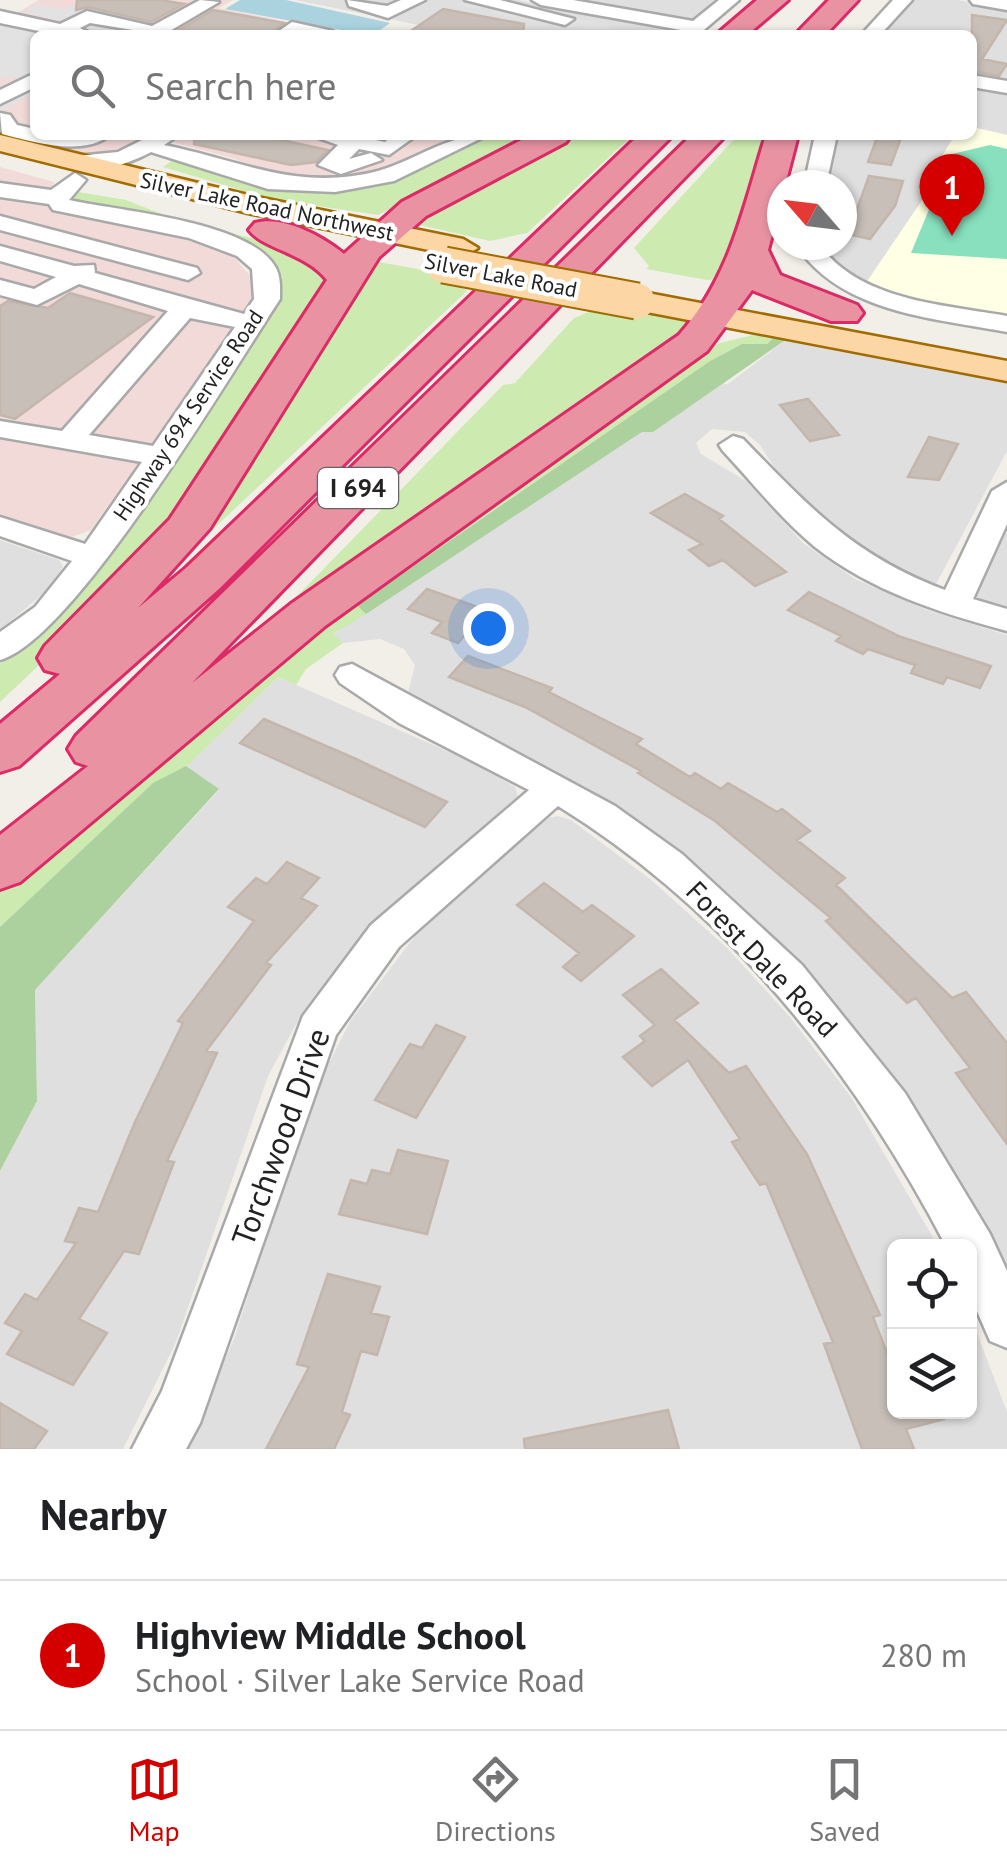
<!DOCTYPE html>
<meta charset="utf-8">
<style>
:root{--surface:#fff;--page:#f6f6f6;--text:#202124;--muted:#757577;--line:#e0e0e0;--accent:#d40000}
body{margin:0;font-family:"PT Sans",sans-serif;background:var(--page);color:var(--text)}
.controls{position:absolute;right:30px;bottom:30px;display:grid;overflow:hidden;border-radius:15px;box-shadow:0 2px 8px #0004}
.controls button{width:90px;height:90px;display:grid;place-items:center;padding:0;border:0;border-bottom:2px solid var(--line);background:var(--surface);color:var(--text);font:50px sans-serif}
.compass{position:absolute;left:767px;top:170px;width:90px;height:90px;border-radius:50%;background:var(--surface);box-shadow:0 2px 8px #0004;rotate:298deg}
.you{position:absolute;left:488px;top:628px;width:35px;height:35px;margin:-25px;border:8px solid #fff;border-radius:50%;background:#1a73e8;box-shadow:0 0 0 15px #1a73e833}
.badge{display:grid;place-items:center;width:65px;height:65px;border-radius:50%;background:var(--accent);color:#fff;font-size:32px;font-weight:700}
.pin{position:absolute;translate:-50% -82px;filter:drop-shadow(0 2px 5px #0008)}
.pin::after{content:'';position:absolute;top:52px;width:35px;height:30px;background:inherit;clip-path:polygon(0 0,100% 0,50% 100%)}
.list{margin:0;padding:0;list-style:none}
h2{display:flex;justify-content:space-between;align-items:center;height:130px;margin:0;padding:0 40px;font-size:42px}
h2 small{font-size:32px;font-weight:400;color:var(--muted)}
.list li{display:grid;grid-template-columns:65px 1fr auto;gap:30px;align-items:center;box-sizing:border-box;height:150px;padding:0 40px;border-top:2px solid var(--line)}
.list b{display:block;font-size:38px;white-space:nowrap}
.list p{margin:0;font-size:32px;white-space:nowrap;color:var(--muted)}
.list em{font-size:32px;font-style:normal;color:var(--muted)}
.icon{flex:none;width:55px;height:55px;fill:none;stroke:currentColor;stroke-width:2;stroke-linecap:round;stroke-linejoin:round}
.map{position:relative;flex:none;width:1007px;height:1449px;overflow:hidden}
.search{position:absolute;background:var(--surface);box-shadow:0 2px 8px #0004;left:30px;right:30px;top:30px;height:110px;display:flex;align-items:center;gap:25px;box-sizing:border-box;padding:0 35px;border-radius:15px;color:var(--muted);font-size:38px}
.sheet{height:280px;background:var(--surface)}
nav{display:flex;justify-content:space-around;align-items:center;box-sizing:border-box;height:140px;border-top:2px solid var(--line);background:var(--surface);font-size:28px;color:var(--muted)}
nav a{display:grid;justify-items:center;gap:5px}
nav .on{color:var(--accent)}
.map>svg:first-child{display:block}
</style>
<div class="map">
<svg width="1007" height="1449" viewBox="0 0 1007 1449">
<rect width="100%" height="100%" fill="#f2efe9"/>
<path fill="#e0dfdf" d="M 295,0 L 518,0 L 676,31 L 468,35 Z
M 562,0 L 717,0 L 691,21 Z
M 914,0 L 957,0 L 1007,8 L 1007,84 L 972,77 L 972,35 L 883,35 Z
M 972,86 L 1007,92 L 1007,135 L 972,127 Z
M 836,135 L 955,135 L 925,184 L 932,186 L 864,286 L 844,275 L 816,245 L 842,245 L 842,185 L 825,185 Z
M 787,339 L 1007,380 L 1007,451 L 936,584 L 854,549 L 792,495 L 760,445 L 745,432 L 712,429 L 696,443 L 701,454 L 746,481 L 803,543 L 855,579 L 927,610 L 1007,635 L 1007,1278 L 970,1208 L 627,818 L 575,784 L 407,697 L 415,665 L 404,649 L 380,639 L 343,643 L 332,635 L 642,432 L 653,432 L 718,383 L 728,384 Z
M 1007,522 L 1007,611 L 978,601 L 975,591 Z
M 0,540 L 59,560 L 63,566 L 52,586 L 0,630 Z
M 278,677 L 479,765 L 515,787 L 518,796 L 380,918 L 349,951 L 294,1028 L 268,1076 L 176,1342 L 123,1449 L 0,1449 L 0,1171 L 37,1101 L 35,990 L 219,790 L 186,766 Z
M 558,816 L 571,820 L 650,879 L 727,948 L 790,1017 L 851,1097 L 938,1246 L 894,1246 L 894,1412 L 970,1412 L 970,1315 L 1007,1412 L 1007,1449 L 185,1449 L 234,1339 L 311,1098 L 351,1020 L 415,936 L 548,818 Z"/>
<path fill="#f2dad9" d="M 39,0 L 233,0 L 219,8 L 353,35 L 35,35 L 35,135 L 459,135 L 384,169 L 319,181 L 252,171 L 235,159 L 151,136 L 118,154 L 84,153 L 0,133 L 0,23 Z
M 0,167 L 54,182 L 44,203 L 54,212 L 199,243 L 233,256 L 252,278 L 253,292 L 247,308 L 91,530 L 72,537 L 0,514 Z"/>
<path fill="#ffffe5" d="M 972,127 L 1007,135 L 1007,320 L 864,286 L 931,187 L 924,185 L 955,135 L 972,135 Z"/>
<path fill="#cdebb0" d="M 490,135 L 533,135 L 378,215 L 271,199 L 163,167 L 176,158 C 206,166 233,181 263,187 C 347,204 417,170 490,135 Z
M 572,135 L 633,135 L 527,233 L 490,241 L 415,224 L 440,203 Z
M 738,135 L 773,135 L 723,279 L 707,280 L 646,269 L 649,266 L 634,248 Z
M 78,192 L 126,200 L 169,217 L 306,252 L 331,276 L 173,524 L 104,604 L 0,702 L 0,664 L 79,596 L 273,312 L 280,293 L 267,259 L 70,201 Z
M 373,261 L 452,275 L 450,282 L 467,291 L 178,562 Z
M 606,305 L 693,323 L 261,633 L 503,385 L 515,383 L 574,318 Z
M 753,335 L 773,338 L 767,344 L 742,344 L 710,361 L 358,604 L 366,614 L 333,634 L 343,643 L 306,669 L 296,685 L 278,677 L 187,766 L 153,784 L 0,927 L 0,888 L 267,661 L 716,344 Z"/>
<path fill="#add19e" d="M 773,338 L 787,339 L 653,432 L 642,432 L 366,614 L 357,605 L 710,361 L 742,344 L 767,344 Z
M 186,766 L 219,789 L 35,990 L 37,1101 L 0,1171 L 0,927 L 153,783 Z"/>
<path fill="#88e0be" d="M 990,145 L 1007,149 L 1007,259 L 911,253 L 952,154 Z"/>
<path fill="#e2e2e2" d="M 466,0 L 612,25 L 608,29 L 617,31 L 569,35 L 586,27 L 572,28 L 551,24 L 553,20 L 548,24 L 519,18 L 523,14 L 515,18 L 492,13 L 495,9 L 456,6 Z
M 37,4 L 64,9 L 71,6 L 85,9 L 80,12 L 86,13 L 97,9 L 155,28 L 174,29 L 162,35 L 35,35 L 35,92 L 0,112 L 0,93 L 27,78 L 0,77 L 0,26 L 11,26 L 28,18 L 59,25 L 73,18 L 61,21 L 23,12 Z"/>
<path fill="#aad3df" d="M 240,0 L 286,0 L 390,23 L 379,31 L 364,34 L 225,9 Z"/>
<path fill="#c7bfb8" stroke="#c4b6ab" stroke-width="2.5" d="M 77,0 L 160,0 L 184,4 L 151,22 L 88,7 L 76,10 Z
M 443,9 L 524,24 L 523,35 L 405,35 Z
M 213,10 L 284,23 L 269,35 L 178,31 Z
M 972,15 L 1007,20 L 982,59 L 1007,64 L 999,76 L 972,71 Z
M 195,135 L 258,135 L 328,150 L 316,162 L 291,165 L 194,144 Z
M 878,135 L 902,135 L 891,165 L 868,162 Z
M 869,176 L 903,181 L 895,206 L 870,239 L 848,234 Z
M 70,293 L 153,317 L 15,419 L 0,415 L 0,306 L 8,301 L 48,308 Z
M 808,399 L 839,435 L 810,441 L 780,405 Z
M 929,437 L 958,444 L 939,480 L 908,477 Z
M 685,494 L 723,516 L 719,519 L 786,572 L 755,586 L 723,560 L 709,566 L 689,550 L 702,544 L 651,513 Z
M 427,589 L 486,610 L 458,643 L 432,633 L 442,622 L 408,609 Z
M 809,592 L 901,637 L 991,666 L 980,688 L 947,677 L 943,684 L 911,673 L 915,665 L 868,649 L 863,654 L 836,641 L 841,636 L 788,610 Z
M 468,656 L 552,688 L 549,692 L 642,739 L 636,744 L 690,777 L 695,773 L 721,789 L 728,783 L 777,812 L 782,809 L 810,831 L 797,840 L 845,878 L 836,885 L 952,998 L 966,992 L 1007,1043 L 1007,1144 L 956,1073 L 970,1068 L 916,998 L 907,1003 L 826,921 L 831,918 L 715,821 L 638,773 L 641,771 L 525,707 L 449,677 Z
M 264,719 L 356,759 L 447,802 L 425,827 L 240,743 Z
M 287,862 L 319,878 L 301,898 L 317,906 L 266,963 L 271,965 L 206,1051 L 217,1053 L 167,1161 L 174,1162 L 139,1254 L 124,1251 L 79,1319 L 107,1333 L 73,1385 L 7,1354 L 22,1331 L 5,1323 L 25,1294 L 37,1300 L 76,1243 L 65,1241 L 79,1208 L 98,1212 L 135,1122 L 183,1023 L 178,1021 L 254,921 L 228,907 L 256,878 L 267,884 Z
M 544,883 L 583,912 L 592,905 L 634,936 L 581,981 L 563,967 L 579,953 L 517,905 Z
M 661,969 L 698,1003 L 674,1020 L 729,1073 L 746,1066 L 807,1154 L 880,1315 L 873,1317 L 894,1371 L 894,1412 L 943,1412 L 944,1419 L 906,1429 L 914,1449 L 862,1449 L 824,1344 L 833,1342 L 766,1183 L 760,1185 L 732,1142 L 740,1139 L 688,1060 L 652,1086 L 623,1057 L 645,1041 L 640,1036 L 655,1025 L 623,995 Z
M 436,1025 L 465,1037 L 416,1118 L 375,1100 L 410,1044 L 422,1048 Z
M 398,1150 L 448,1161 L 427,1234 L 339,1214 L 351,1180 L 367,1184 L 372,1170 L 390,1174 Z
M 328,1274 L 380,1287 L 371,1313 L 389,1317 L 377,1355 L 361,1351 L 342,1412 L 350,1415 L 334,1449 L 266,1449 L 309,1367 L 297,1364 Z
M 0,1403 L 47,1431 L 34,1449 L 0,1449 Z
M 668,1410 L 679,1449 L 525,1449 L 524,1439 Z"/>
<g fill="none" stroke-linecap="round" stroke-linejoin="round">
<g stroke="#a9a9a9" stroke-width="5">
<path id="minor" d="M 200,0 L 219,2 L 163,35 L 90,23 L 80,28 L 94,35 L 58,35 L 0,23 L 0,11 L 60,24 L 87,11 L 152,26 Z
M 347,0 L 387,6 L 401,0 L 425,0 L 388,18 L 349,6 Z
M 465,0 L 500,0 L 574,19 L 565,25 Z
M 532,0 L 573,0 L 693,21 L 719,0 L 739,0 L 698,35 L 677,35 L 681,30 L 541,5 Z
M 893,0 L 912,0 L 880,35 L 861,35 Z
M 970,0 L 1007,0 L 1007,10 L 973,4 Z
M 292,22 L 333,31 L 335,35 L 273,35 Z
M 35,73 L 35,87 L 0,104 L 0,90 Z
M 972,75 L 1007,81 L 1007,93 L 972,87 Z
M 0,113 L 10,115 L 17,125 L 35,129 L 35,135 L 110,135 C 84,157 32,142 2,134 Z
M 152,135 L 179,135 L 164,145 C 240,160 298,192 378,171 C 417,160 445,135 488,135 L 394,181 L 335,192 L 268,189 L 151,152 C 131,163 85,180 66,163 L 77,156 L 118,152 Z
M 310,135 L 352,135 L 385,142 L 393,135 L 417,135 L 389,155 L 359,149 L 349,159 L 371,153 L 382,160 L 341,174 L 318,165 L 338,145 Z
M 815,135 L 837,135 L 826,185 L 804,185 Z
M 75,173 L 86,180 L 69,200 C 118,211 251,221 276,268 C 281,278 280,288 280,299 C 233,370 74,640 0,660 L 0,632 L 35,607 L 72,561 L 0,536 L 0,517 L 85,544 L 142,462 L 0,437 L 0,421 L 62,431 L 168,311 L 79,284 L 37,305 L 0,295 L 0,280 L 34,289 L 56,277 L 0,261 L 0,246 L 74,266 L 94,265 L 95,273 L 244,314 L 254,299 L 252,269 L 237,256 L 189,238 L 53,210 L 49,204 L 0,197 L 0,183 L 51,190 ZM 190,318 L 235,327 L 153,446 L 89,435 Z
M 0,216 L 197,268 L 200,273 L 188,280 L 0,230 Z
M 796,245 L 820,245 C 859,301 946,305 1007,316 L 1007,332 C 933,318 841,313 796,245 Z
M 733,436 L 743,439 C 809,507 854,556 945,590 L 992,491 L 1007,482 L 1007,524 L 973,599 L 1007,609 L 1007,631 C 940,613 871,591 815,547 C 781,519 753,483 723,451 L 719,445 Z
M 352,664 L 615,806 L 682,854 L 802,965 L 905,1093 L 990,1234 L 1007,1271 L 1007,1348 L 990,1341 L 970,1295 L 970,1246 L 946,1246 C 854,1070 729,912 558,806 L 399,947 L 336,1035 L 200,1423 L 186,1449 L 132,1449 L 162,1391 L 303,1016 L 371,925 L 529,790 L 399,723 L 340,683 L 335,675 L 340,667 Z"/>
</g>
<g stroke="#a06b00" stroke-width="5">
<path id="major" d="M 0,135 L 248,195 L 463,239 L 478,248 L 463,257 L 248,213 L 0,151 Z
M 637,291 L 1007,361 L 1007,381 L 626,308 L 621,301 L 626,294 Z"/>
</g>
<g stroke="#dc2a67" stroke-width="6">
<path id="highway" d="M 757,0 L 788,0 L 747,35 L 716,35 Z
M 829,0 L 858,0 L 825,35 L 795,35 Z
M 531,135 L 571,135 L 566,142 L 426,216 L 379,257 L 210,528 L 138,608 L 186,568 L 639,135 L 673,135 L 220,588 L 19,766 L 0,772 L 0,724 L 60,674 L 45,670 L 38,658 L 45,646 L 170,519 L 327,280 C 306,253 263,249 249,230 L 255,223 C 283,215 322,236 344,254 L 402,202 Z
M 692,135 L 726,135 L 192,683 L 291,604 L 679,335 C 731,276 743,208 766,135 L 798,135 L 768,250 L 780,275 L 857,305 L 863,313 L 857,321 L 831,321 L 752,290 L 707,351 L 325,626 L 20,882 L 0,889 L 0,835 L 88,766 L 76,762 L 68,749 L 76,736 Z"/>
</g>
<use href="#minor" fill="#fff" fill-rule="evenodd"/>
<use href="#major" fill="#fcd6a4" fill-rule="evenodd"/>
<use href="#highway" fill="#e892a2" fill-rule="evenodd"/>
<g stroke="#a06b00" stroke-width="39" stroke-linecap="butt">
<path id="major-bridge" d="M 444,265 L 637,301"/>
</g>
<use href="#major-bridge" stroke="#fcd6a4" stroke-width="35"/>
</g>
<g text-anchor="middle" stroke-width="8" stroke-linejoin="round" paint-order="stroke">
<g font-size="22" fill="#222" stroke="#fff">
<text transform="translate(267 206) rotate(12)" y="8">Silver Lake Road Northwest</text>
<text transform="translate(501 275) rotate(11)" y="8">Silver Lake Road</text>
<text transform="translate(188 415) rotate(-56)" y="8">Highway 694 Service Road</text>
</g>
<rect fill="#fff" stroke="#646464" stroke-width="2.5" x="318" y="468" width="80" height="40" rx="8"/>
<g font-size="25" font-weight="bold" fill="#222">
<text x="358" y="497">I 694</text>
</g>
<g font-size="28" fill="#222" stroke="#fff">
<text transform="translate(762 959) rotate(46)" y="10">Forest Dale Road</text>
</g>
<g font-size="32" fill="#222" stroke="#fff">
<text transform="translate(281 1137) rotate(-70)" y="11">Torchwood Drive</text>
</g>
</g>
</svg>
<div class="controls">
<button><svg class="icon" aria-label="locate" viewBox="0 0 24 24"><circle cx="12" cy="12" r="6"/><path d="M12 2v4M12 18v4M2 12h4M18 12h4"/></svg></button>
<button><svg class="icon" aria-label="layers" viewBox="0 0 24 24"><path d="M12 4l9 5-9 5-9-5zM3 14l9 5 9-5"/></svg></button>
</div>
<svg class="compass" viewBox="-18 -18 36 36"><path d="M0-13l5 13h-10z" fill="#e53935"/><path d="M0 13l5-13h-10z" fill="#757577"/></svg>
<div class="you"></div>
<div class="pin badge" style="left:952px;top:236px">1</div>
<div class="search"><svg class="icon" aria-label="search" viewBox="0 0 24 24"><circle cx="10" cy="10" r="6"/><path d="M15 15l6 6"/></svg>Search here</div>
</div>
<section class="sheet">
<h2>Nearby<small></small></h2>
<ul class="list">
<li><span class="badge">1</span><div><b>Highview Middle School</b><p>School · Silver Lake Service Road</p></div><em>280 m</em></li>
</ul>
</section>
<nav>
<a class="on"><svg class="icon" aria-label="map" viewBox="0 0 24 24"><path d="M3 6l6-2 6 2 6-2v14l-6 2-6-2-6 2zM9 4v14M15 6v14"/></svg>Map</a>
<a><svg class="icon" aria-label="directions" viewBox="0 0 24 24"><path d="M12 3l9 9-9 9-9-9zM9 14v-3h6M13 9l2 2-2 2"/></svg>Directions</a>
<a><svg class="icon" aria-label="saved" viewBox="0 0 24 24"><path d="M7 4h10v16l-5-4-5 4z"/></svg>Saved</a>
</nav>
